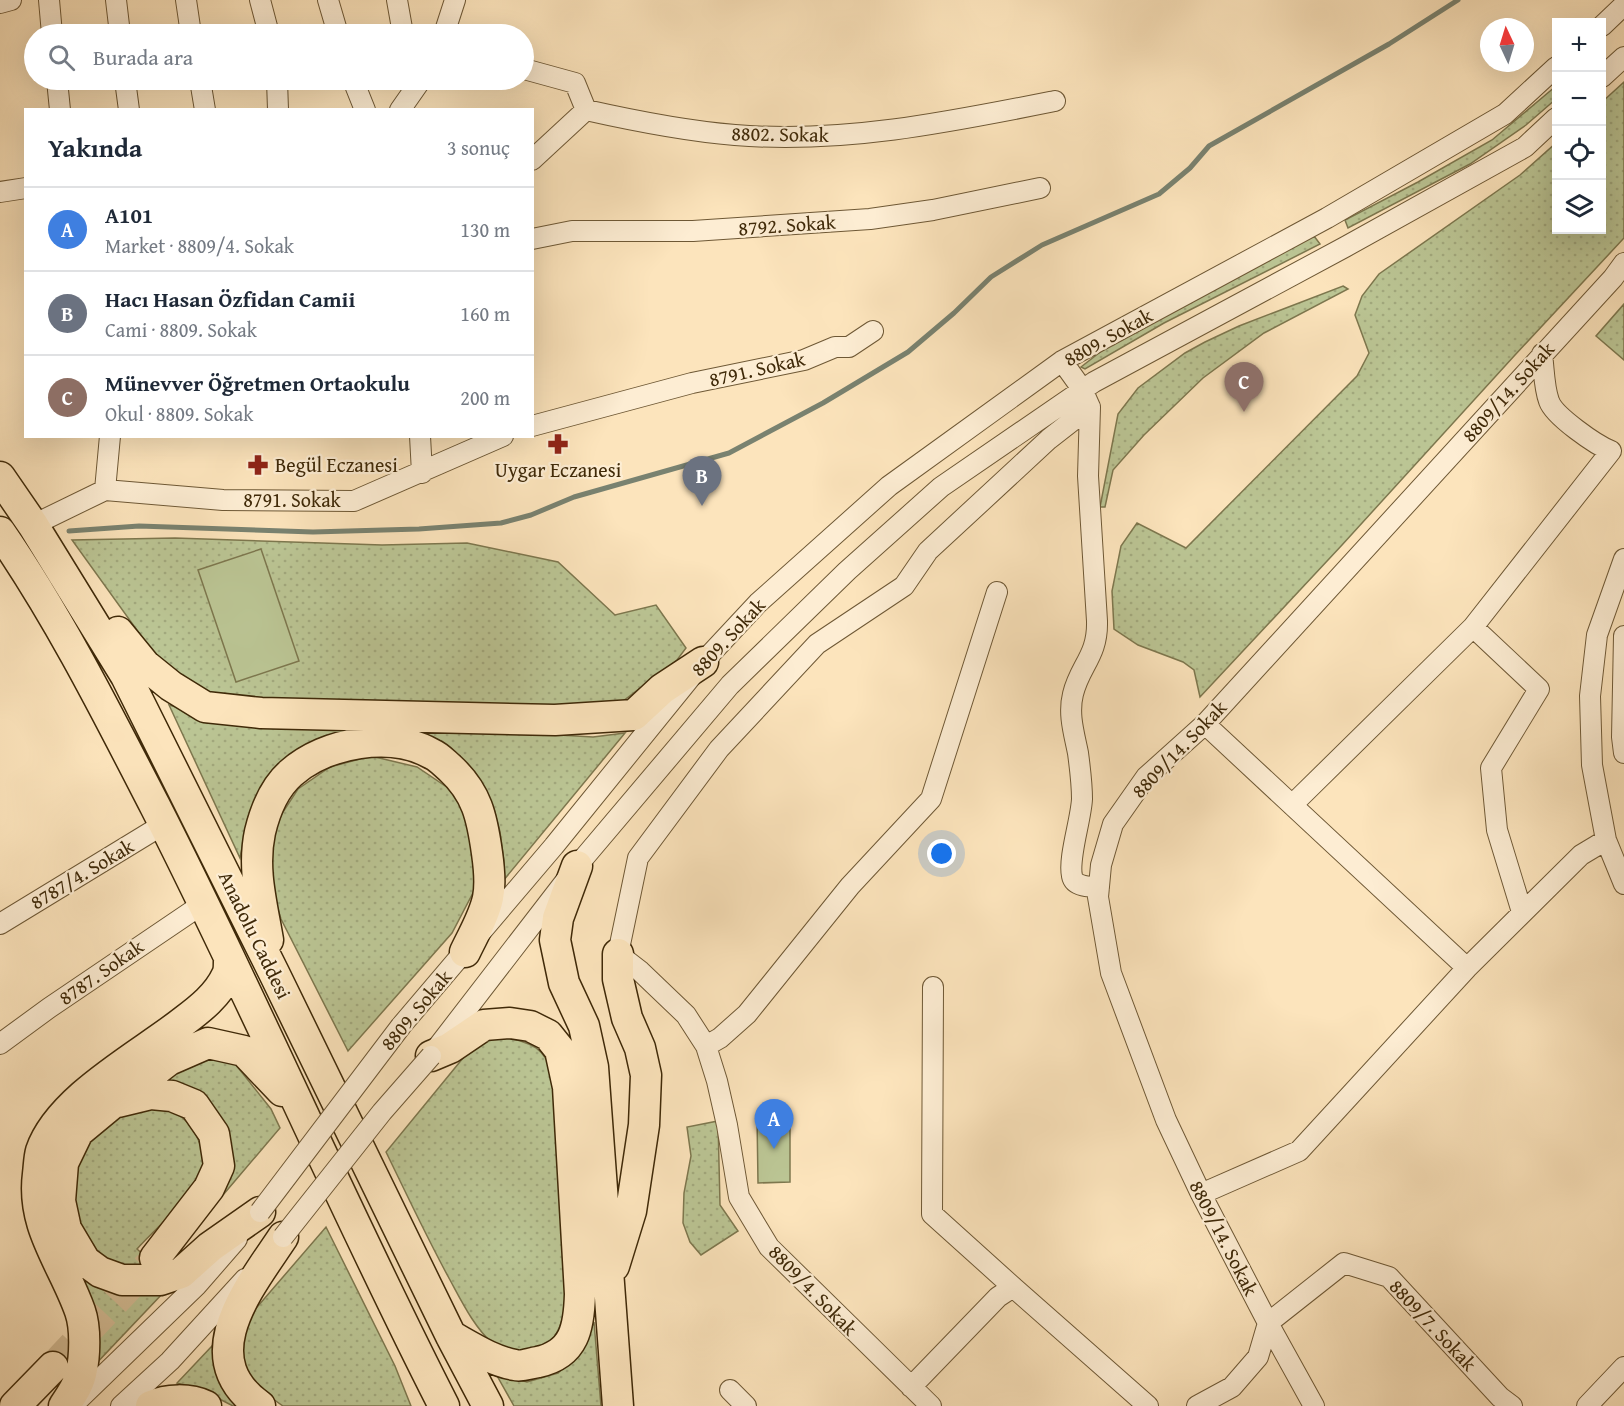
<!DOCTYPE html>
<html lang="tr">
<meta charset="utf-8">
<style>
:root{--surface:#fff;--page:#f6f6f7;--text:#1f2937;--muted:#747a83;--line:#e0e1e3;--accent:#8f2418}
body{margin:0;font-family:"Gentium Book Plus",serif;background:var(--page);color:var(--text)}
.controls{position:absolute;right:18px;top:18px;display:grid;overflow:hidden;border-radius:0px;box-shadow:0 6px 24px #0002}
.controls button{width:54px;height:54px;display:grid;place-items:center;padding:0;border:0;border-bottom:2px solid var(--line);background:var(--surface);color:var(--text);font:30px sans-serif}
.compass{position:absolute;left:1480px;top:18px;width:54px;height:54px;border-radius:50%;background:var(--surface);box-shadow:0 6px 24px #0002;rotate:356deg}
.you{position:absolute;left:942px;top:854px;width:21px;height:21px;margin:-15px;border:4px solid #fff;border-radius:50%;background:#1a73e8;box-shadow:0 0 0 9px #1a73e833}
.badge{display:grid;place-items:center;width:39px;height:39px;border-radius:50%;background:var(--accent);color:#fff;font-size:20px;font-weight:700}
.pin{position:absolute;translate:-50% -50px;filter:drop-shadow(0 2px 3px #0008)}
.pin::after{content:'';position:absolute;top:32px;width:21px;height:18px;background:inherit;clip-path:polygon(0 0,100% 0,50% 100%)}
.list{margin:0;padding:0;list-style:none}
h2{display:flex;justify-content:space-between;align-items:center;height:78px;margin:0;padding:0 24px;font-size:26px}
h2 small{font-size:20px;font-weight:400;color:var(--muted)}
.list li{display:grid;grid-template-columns:39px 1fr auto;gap:18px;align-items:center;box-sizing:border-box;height:84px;padding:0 24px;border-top:2px solid var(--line)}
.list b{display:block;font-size:22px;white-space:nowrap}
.list p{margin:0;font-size:20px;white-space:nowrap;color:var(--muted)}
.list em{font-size:20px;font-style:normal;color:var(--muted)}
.icon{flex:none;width:33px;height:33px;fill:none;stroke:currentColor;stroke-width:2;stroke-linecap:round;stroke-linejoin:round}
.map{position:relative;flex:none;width:1624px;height:1406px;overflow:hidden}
.search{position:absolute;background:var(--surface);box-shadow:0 6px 24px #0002;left:24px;top:24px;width:510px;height:66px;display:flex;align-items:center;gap:15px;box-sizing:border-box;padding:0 21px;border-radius:33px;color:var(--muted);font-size:22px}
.panel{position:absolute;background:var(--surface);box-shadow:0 6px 24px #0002;left:24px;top:108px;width:510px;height:330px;border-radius:0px}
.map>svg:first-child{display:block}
</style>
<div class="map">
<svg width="1624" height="1406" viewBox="0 0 1624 1406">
<defs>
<pattern id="green-dots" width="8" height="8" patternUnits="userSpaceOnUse" patternTransform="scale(1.5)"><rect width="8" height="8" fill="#bbc594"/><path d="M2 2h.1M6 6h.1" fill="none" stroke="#a2a97e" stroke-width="1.8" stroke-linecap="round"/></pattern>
</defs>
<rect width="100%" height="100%" fill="#fce4bc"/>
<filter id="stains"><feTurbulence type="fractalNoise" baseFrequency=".00333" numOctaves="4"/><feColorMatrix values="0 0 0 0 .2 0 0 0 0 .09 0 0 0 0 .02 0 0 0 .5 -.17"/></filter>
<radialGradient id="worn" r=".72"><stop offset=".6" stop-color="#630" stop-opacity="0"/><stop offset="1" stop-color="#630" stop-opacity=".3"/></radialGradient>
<path fill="url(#green-dots)" stroke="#7d774e" stroke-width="1.5" d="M 1624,82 L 1624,238 L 1515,355 L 1342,545 L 1200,697 L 1194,670 L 1183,662 L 1138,645 L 1114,629 L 1112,591 L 1121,546 L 1137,523 L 1186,548 L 1357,376 L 1369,353 L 1355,315 L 1362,296 L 1379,274 L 1520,175 L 1556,143 L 1556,230 L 1602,230 L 1602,102 Z
M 1556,86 L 1556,99 L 1526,125 L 1470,164 L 1348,228 L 1345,220 L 1418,182 L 1492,140 Z
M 1314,236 L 1320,244 L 1164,323 L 1085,369 L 1081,367 L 1108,346 Z
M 1343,286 L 1348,289 L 1264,333 L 1203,378 L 1144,435 L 1113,470 L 1105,507 L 1100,507 L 1118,414 L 1138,388 L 1185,353 L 1205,342 L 1239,326 Z
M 1624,304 L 1624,360 L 1596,336 Z
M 175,538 L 382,545 L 467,543 L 558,562 L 615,615 L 656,605 L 686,648 L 677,660 L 623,701 L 585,707 L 218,697 L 192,688 L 157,658 L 72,540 Z
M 169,705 L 201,714 L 593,737 L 625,733 L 503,881 L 504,862 L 500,832 L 494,809 L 479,787 L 411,737 L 268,782 L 248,817 L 240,858 Z
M 371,756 L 417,767 L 454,792 L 478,844 L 475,889 L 452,933 L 348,1051 L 281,919 L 269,880 L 270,846 L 281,815 L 298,789 L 330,767 Z
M 499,1036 C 530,1043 544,1044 554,1077 L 568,1297 C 563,1320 557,1350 528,1352 C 516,1353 503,1353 493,1344 C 474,1327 462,1302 450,1280 C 427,1238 407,1195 386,1152 L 477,1041 Z
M 212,1055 L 232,1060 L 271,1109 L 280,1128 L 223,1195 L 229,1175 L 163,1081 L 178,1068 Z
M 147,1106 C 169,1109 185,1113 196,1135 C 203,1148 206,1166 199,1180 C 188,1201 154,1230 137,1249 L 147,1258 L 137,1268 L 118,1266 L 99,1258 L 75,1219 L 71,1174 L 81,1149 L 100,1128 L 123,1114 Z
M 718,1121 L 720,1205 L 738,1231 L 701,1255 L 690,1242 L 683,1223 L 684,1193 L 691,1156 L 687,1127 Z
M 326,1227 L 395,1366 L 411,1406 L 283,1406 L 253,1385 L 241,1362 L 246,1320 Z
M 78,1268 L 111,1289 L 140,1295 L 164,1292 L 90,1370 Z
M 594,1322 L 601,1406 L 514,1406 L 496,1374 L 527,1382 L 558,1373 L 581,1352 Z
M 212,1346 L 220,1374 L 240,1406 L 233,1406 L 202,1390 L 177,1383 Z"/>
<path fill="#bbc594" stroke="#7d774e" stroke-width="1.5" d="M 261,549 L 299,661 L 236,682 L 198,570 Z
M 790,1115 L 790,1182 L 758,1183 L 757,1116 Z"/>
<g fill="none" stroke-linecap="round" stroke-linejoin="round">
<path stroke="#798270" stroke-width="5" d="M 69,531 L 139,526 L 313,532 L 419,529 L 501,523 L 531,515 L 574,497 L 729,453 L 823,403 L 908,352 L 954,313 L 991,277 L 1042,245 L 1159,194 L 1190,168 L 1209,146 L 1389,44 L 1458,0"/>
<path stroke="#d6bf98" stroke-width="30" stroke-dasharray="30 15" stroke-linecap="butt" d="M 53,1367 L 149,1265"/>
<g stroke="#6e5835" stroke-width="22">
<path id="minor" d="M 49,0 L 52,34
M 116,0 L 120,34
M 186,0 L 191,34
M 260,0 L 269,34
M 328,0 L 338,34
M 397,0 L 403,34
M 0,3 L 11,0
M 1602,26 L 1624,5
M 444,34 L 455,0
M 524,69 L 575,83 L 586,110 C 635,121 685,131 735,135 C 842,144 950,122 1055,101
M 1602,77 L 1624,57
M 57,80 L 60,110
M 125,80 L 129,110
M 200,80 L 205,110
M 277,80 L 278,110
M 353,80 L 365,110
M 400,110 L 421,80
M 532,160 L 586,110
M 0,192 L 26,188
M 532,239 L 572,231 L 693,231 L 870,219 L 933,210 L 1040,188
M 1062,361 L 1082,389 L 1090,407 L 1088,476 L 1097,621 C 1098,656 1080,665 1073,694 C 1068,714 1074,733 1078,753 C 1080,768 1082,784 1082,799 C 1081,820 1068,858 1072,876 C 1074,887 1091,887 1099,887
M 532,426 L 692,383 L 804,360 L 835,347 L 849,347 L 873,331
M 420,436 L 422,473
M 105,490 L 223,500 L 354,501 L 503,436
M 105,490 L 110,436
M 33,525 L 105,490
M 1624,559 L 1597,635 L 1590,696 L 1592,765 L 1606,840 L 1624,884
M 1473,627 L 1539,689 L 1491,768 L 1497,830 L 1522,912
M 1624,636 L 1622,737 L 1624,753
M 1205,724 L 1467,968
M 1292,805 L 1473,627 L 1611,451 C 1596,445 1554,416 1549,401 C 1544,388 1544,369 1542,354
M 0,924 L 164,824
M 933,987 L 932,1214 L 1013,1287
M 401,1026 L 554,846 L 703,662 L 758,603 L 889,486 L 1062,361 L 1327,218 L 1505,114 L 1556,67
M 0,1044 L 49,1008 L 204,903
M 706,1046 L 720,1038 L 747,1014 L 850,886 L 931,799 L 997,592
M 436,1049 L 577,866 L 730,685 L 847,571 L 941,487 L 1094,382 L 1345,247 L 1525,147 L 1556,118
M 1201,1194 L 1299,1151 L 1467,968 L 1581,855 L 1606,840
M 911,1387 L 998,1297 L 1013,1287 L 1148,1406
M 730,1390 L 746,1406
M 74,1404 L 197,1285 L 237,1239
M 121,1406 L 170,1361 L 245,1279
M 931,1406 L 769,1247 L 739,1197 L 727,1125 L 717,1081 L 706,1046 L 686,1015 L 640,971 L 618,954 L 638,858 L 719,749 L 817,644 L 904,586 L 928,551 L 1049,439 L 1090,407
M 1197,1406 L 1232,1387 L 1258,1357 L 1268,1323 L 1344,1263 L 1389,1277 L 1500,1397 L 1512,1406
M 1314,1406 L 1268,1323 L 1201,1194 L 1166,1120 L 1111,973 L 1098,897 L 1101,865 L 1113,824 L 1146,777 L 1205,724 L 1613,278 L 1624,263
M 1587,1406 L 1624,1367"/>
</g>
<g stroke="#3f2908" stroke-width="33">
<path id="highway" d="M 0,477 L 33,525 L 126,676 L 274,973 L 451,1336 L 488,1406
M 0,532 C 60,619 107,713 155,806 C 256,1004 343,1209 444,1406
M 118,632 L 145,665 L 171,686 L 205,707 L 261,713 L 555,720 L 634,715 L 662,689 L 703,662
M 577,866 L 558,918 L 555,940 L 564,983 L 584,1026 L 593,1067 L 618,1406
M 268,940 C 262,904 252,869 260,832 C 265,811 274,788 291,773 C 326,742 391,731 432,754 C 439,757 444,763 450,768 C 477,793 482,817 487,853 C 489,867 491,883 488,898 C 484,917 473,935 465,952
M 431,1056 L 450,1048 L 484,1025 L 510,1023 L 530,1026 L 548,1035 L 560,1050 L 568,1087 L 580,1294 C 579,1327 575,1354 538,1362 C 530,1363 522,1367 515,1365 C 492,1361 471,1347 451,1336
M 118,1102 L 151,1094 L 172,1096 L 194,1105 L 214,1134 L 219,1166 L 209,1188 L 155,1258
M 260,1212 L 210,1247 L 181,1273 L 160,1280 L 122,1280 L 100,1272 L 85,1261 L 66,1229 L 60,1201 L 63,1163 L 78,1132 L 113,1103 L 169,1060 L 208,1043 L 244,1051 L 282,1091
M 614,1266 L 631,1211 L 644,1125 L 646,1075 L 640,1048 L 627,1018 L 618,979 L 618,954
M 15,1406 L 53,1367
M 64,1406 C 71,1396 78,1386 81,1374 C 85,1356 86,1328 80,1311 C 63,1263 31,1227 38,1174 C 39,1166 39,1158 41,1151 C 59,1098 141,1055 184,1021 C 200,1009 218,995 227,975 C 229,971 229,963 229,957
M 151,1406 C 167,1399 189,1398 206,1406
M 260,1406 C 191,1357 250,1287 283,1237"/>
</g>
<use href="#minor" stroke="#fdedd3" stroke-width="20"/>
<use href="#highway" stroke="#fce4bc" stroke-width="30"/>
<g stroke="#6e5835" stroke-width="22" stroke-linecap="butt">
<path id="minor-bridge" d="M 260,1212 L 401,1026
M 283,1237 L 382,1112 L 431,1056"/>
</g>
<use href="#minor-bridge" stroke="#fdedd3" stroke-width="20"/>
</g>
<defs>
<g id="pharmacy-bare" transform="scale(1.62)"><path d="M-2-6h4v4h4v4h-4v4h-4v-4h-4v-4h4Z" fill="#8f2418" stroke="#fdedd3" stroke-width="2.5" paint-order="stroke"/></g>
</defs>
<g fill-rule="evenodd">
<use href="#pharmacy-bare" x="558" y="444"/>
<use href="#pharmacy-bare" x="258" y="465"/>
</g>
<g text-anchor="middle" stroke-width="4.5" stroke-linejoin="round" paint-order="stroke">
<g font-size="20" fill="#3f2908" stroke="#fdedd3">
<text transform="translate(780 134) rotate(1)" y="7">8802. Sokak</text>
<text transform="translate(787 225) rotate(-4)" y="7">8792. Sokak</text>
<text transform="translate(1108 337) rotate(-29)" y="7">8809. Sokak</text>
<text transform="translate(757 369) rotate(-13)" y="7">8791. Sokak</text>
<text transform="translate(1508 392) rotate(-48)" y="7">8809/14. Sokak</text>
<text x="292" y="507">8791. Sokak</text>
<text transform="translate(728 637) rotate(-47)" y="7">8809. Sokak</text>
<text transform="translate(1179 749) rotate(-46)" y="7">8809/14. Sokak</text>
<text transform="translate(82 874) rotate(-31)" y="7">8787/4. Sokak</text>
<text transform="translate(255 935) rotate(64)" y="7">Anadolu Caddesi</text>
<text transform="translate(101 972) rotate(-35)" y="7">8787. Sokak</text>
<text transform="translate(416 1010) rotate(-50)" y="7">8809. Sokak</text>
<text transform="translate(1224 1238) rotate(63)" y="7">8809/14. Sokak</text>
<text transform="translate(813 1290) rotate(46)" y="7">8809/4. Sokak</text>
<text transform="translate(1433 1325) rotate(47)" y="7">8809/7. Sokak</text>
</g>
<g font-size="20" fill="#3f2908" stroke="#fdedd3" text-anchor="start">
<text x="275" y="472">Begül Eczanesi</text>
<text x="558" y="477" text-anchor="middle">Uygar Eczanesi</text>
</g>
</g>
<rect width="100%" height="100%" filter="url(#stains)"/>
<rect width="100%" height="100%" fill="url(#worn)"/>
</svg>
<div class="controls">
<button>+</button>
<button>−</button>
<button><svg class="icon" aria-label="locate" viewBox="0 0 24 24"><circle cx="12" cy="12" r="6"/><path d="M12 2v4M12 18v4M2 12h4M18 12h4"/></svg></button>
<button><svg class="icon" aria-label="layers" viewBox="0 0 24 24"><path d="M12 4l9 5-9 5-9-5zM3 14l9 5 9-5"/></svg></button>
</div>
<svg class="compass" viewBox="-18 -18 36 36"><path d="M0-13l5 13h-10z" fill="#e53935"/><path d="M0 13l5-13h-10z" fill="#747a83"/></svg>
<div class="you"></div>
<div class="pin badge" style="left:774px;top:1149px;background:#3f7fe0">A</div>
<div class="pin badge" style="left:702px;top:506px;background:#6b7280">B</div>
<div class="pin badge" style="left:1244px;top:412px;background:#8d6e63">C</div>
<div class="search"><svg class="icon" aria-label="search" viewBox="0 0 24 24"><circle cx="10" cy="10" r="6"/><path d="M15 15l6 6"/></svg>Burada ara</div>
<section class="panel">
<h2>Yakında<small>3 sonuç</small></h2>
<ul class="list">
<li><span class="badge" style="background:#3f7fe0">A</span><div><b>A101</b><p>Market · 8809/4. Sokak</p></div><em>130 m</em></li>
<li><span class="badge" style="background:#6b7280">B</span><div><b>Hacı Hasan Özfidan Camii</b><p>Cami · 8809. Sokak</p></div><em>160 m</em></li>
<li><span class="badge" style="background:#8d6e63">C</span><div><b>Münevver Öğretmen Ortaokulu</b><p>Okul · 8809. Sokak</p></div><em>200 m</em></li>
</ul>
</section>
</div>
